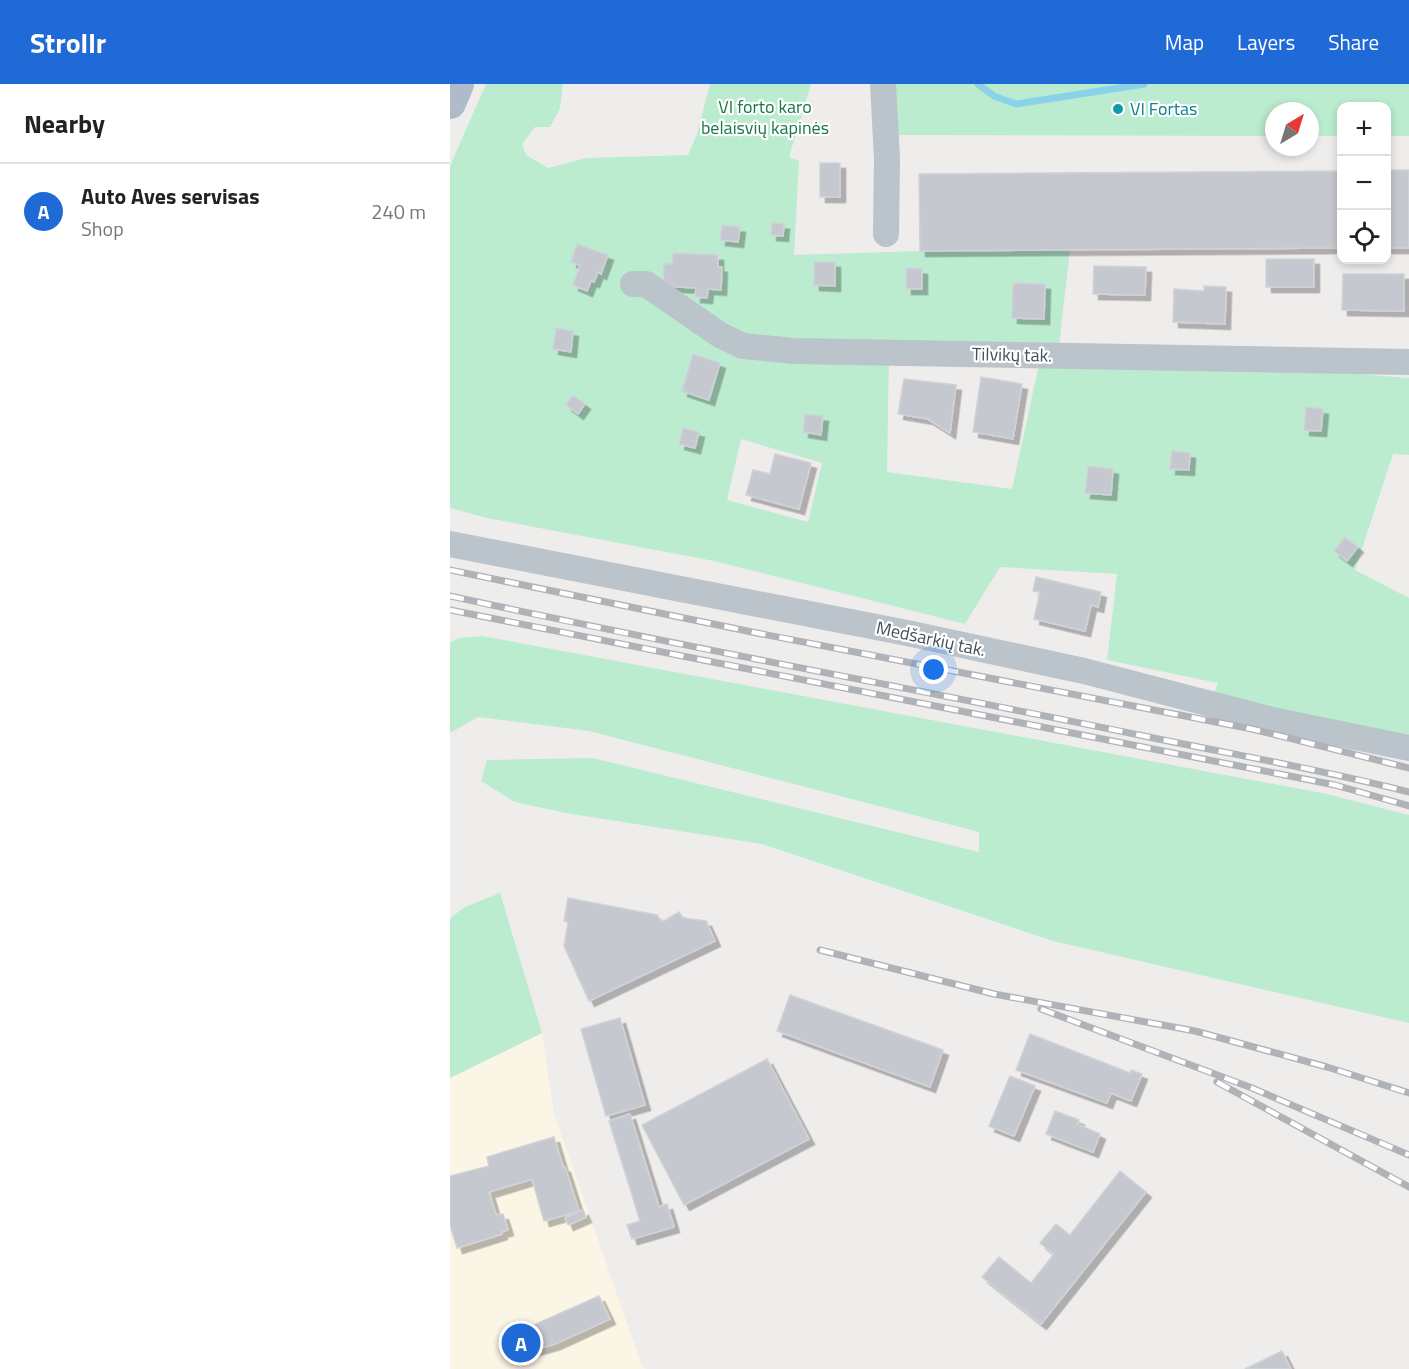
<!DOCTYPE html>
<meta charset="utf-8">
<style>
:root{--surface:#fff;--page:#f6f6f6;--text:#222;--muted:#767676;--line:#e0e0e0;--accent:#1f6ad7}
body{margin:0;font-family:"Titillium Web",sans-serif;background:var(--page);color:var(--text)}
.controls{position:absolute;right:18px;top:18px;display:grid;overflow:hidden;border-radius:12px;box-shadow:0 3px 9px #0003}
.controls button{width:54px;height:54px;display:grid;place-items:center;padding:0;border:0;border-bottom:2px solid var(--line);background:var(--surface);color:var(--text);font:30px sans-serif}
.compass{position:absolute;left:815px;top:18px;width:54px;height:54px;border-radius:50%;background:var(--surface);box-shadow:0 3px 9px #0003;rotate:38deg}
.you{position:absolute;left:484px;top:586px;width:21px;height:21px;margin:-15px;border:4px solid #fff;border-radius:50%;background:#1a73e8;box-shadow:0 0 0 9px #1a73e833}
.badge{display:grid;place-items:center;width:39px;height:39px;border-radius:50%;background:var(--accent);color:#fff;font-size:20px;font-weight:700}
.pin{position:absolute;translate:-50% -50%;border:3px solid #fff;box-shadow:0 2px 6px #0006}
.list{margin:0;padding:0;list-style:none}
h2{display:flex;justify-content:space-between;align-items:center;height:78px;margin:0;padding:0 24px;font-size:26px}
h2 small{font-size:20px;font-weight:400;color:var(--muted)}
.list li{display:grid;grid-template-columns:39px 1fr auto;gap:18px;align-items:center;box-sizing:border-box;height:96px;padding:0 24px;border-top:2px solid var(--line)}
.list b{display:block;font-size:22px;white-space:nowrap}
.list p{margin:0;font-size:20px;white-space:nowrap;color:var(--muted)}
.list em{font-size:20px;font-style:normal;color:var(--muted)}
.icon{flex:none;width:33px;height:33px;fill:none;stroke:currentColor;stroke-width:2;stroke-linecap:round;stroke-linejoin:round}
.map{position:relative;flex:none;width:959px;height:1285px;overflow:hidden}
header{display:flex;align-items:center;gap:36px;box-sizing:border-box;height:84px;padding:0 30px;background:var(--accent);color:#fff}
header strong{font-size:28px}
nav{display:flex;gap:33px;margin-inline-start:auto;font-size:21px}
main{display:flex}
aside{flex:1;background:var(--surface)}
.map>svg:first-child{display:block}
</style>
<header>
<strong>Strollr</strong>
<nav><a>Map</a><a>Layers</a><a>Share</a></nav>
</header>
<main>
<aside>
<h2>Nearby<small></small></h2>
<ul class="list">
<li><span class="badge">A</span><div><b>Auto Aves servisas</b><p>Shop</p></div><em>240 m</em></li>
</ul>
</aside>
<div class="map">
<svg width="959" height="1285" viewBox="0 0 959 1285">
<defs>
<filter id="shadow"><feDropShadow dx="5.5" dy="5.5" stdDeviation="0" flood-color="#0004"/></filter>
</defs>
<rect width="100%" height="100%" fill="#efecec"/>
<path fill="#fbf5e5" d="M 92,949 L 104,1030 L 192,1282 L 196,1285 L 0,1285 L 0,994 Z"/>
<path fill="#bbeccf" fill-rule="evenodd" d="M 36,0 L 113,0 L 110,24 L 100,43 L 85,43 L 72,60 L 76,71 L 98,84 L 136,74 L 238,71 L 247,50 L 260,0 L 361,0 L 339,73 L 349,77 L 344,171 L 470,167 L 620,166 L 608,271 L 697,273 L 959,294 L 959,371 L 943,370 L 905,486 L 959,514 L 959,651 L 762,615 L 768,599 L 657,576 L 667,490 L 550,483 L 515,540 L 264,477 L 37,434 L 0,424 L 0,82 ZM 439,269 L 591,271 L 562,405 L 437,388 ZM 291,355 L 372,379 L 358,438 L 277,416 Z
M 443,0 L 959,0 L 959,52 L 937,52 L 936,22 L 892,22 L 891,52 L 860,52 L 860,27 L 824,27 L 824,52 L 445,51 Z
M 32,552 L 877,710 L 959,731 L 959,939 L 603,857 L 312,760 L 116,729 L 65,718 L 31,697 L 37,676 L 143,674 L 529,768 L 529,748 L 139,647 L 28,633 L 0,649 L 0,559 L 8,554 Z
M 50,809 L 92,949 L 0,994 L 0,834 L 15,823 Z"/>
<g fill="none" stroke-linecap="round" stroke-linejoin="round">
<path stroke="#8ad2e8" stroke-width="7" d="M 528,0 L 544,12 L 566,20 L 694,0"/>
</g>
<path fill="#c6c8cf" stroke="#d0d2d8" stroke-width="1.5" filter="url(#shadow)" d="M 370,79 L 390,79 L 390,113 L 370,113 Z
M 936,86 L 959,86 L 959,164 L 936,164 Z
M 892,87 L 892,164 L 470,167 L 469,90 Z
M 322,139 L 334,140 L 333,152 L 321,151 Z
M 272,141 L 290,143 L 288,158 L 270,156 Z
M 127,160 L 158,171 L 151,190 L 148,188 L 144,198 L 141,197 L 137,207 L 123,201 L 130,181 L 121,178 Z
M 223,169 L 268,171 L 268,183 L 272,183 L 271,206 L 258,205 L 257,214 L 245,213 L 246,204 L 213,202 L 214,180 L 222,180 Z
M 816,175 L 864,175 L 864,203 L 816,203 Z
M 364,178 L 385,178 L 385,202 L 364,201 Z
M 644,182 L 696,183 L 695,211 L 643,210 Z
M 456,184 L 472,185 L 472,205 L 456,205 Z
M 893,190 L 954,190 L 954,227 L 892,226 Z
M 563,199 L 595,200 L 594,235 L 562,234 Z
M 754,202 L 776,203 L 775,240 L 723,238 L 724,205 L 754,207 Z
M 106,244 L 123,247 L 121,268 L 103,265 Z
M 243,270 L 270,279 L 259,316 L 232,307 Z
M 531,293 L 572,300 L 563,355 L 523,348 Z
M 454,295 L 506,301 L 500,349 L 478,335 L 448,330 Z
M 123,311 L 135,320 L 128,330 L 116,321 Z
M 856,323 L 873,325 L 871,347 L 854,346 Z
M 355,330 L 373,332 L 371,351 L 353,348 Z
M 233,344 L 249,348 L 245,364 L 229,360 Z
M 722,367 L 740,369 L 739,386 L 720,385 Z
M 325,370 L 361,379 L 349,425 L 296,411 L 303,386 L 320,390 Z
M 638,382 L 663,385 L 661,411 L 635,409 Z
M 895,453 L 908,463 L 897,477 L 884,467 Z
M 586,493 L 651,508 L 648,523 L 641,521 L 635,547 L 584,535 L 590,508 L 583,507 Z
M 118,814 L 207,831 L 212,838 L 229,828 L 233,834 L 256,837 L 265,857 L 139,917 L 114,862 L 118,838 L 114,837 Z
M 340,911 L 493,966 L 480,1003 L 327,947 Z
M 170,934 L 195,1021 L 156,1032 L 131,945 Z
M 580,950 L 680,989 L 681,986 L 692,990 L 681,1017 L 661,1009 L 657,1019 L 566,986 Z
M 317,975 L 359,1055 L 234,1121 L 192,1041 Z
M 560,992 L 585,1002 L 564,1052 L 539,1042 Z
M 605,1027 L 629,1036 L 627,1040 L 650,1050 L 643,1068 L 596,1050 Z
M 180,1030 L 209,1123 L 217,1120 L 224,1143 L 182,1155 L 177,1141 L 190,1137 L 159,1037 Z
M 104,1053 L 113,1083 L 115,1083 L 129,1127 L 94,1137 L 82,1095 L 39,1108 L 46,1131 L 53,1130 L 58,1146 L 51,1148 L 52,1150 L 7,1164 L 0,1141 L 0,1092 L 39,1082 L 37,1073 Z
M 670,1087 L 696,1108 L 591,1240 L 532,1193 L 549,1173 L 581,1199 L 604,1170 L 590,1159 L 606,1140 L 620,1151 Z
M 133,1126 L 136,1133 L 118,1141 L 115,1134 Z
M 149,1212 L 160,1235 L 105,1260 L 70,1270 L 61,1251 Z
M 832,1267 L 841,1285 L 795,1285 Z"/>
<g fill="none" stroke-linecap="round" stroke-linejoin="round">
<path stroke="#bbc3cb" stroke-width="26" d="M 433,0 L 437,74 L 436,150
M 183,200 L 196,200 L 270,251 L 293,262 L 344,267 L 959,278
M 0,460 L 457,549 L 634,587 L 822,636 L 959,664"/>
<path stroke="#adbbcb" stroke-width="32" d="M 0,19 L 8,0"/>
<g stroke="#afb2b7" stroke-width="7">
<path id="rail" d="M 0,486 L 307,549 L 802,645 L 959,684
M 0,512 C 232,563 466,605 699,653 C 786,671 873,686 959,708
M 0,526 L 885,701 L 959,722
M 370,866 L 544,910 L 745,947 L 877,983 L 959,1009
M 591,925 L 802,1004 L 959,1071
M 767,998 L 959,1103"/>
</g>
<use href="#rail" stroke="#fff" stroke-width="4.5" stroke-dasharray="14" stroke-linecap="butt"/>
</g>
<circle fill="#0f9aa8" stroke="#fff" stroke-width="2" cx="668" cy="25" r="6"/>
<g text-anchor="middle" stroke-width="4.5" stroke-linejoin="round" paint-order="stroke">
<g font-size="18" fill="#1a774b" stroke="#fff">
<text x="315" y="29">VI forto karo<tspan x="315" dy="21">belaisvių kapinės</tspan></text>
</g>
<g font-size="18" fill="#0d838f" stroke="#fff" text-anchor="start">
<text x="680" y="31">VI Fortas</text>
</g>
<g font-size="18" fill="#454f59" stroke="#fff">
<text transform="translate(562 271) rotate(1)" y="6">Tilvikų tak.</text>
<text transform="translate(481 555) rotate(12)" y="6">Medšarkių tak.</text>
</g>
</g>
</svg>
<div class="controls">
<button>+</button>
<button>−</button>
<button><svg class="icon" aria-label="locate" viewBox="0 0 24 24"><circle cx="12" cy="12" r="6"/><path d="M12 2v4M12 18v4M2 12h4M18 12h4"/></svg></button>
</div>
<svg class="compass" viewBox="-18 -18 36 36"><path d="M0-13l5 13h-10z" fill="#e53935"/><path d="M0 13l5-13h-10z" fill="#767676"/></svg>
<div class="you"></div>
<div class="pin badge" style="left:71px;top:1259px">A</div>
</div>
</main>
